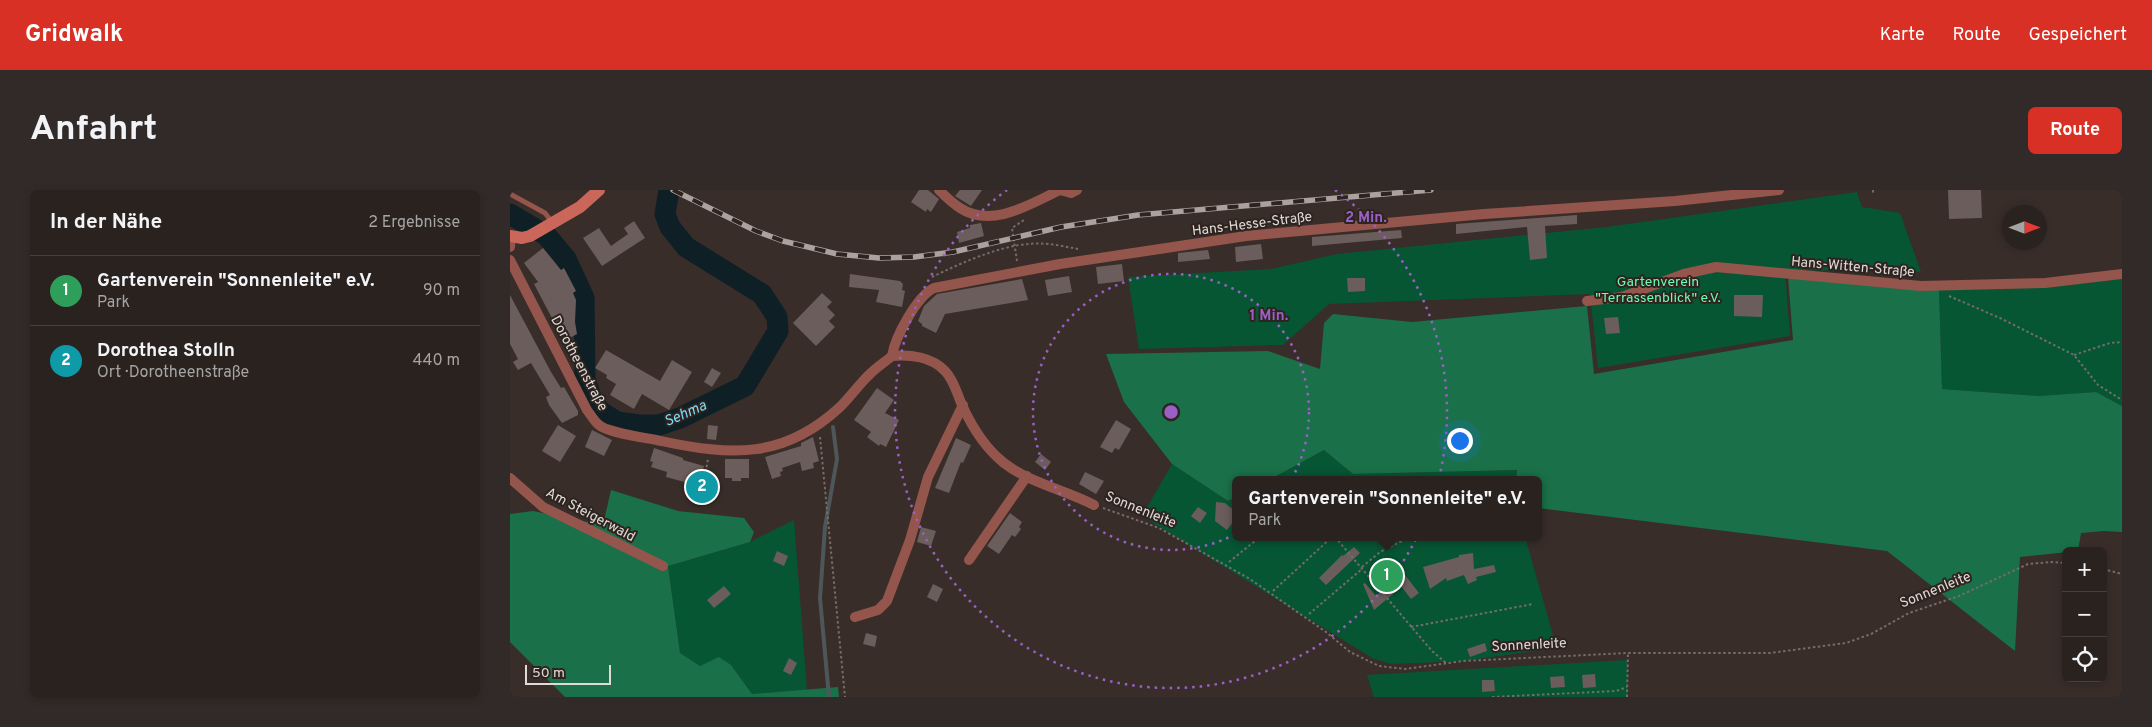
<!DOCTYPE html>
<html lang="de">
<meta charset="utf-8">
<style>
:root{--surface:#2a221f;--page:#322a28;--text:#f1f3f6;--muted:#a5a4a4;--line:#463f3d;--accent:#d93025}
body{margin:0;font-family:Overpass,sans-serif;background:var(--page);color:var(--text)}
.controls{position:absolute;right:15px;bottom:15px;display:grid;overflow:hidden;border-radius:8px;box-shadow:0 2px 8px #0003}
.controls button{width:45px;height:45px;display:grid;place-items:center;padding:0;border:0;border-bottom:1px solid var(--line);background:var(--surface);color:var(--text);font:25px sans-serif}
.compass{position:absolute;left:1492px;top:15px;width:45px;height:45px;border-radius:50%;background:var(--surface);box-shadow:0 2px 8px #0003;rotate:90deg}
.scale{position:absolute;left:15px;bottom:12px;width:86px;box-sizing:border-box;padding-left:5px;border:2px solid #e0d9d6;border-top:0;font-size:14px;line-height:18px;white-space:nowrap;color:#e0d9d6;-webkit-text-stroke:4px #2e241f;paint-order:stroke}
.you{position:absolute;left:949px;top:250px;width:18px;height:18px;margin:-12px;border:4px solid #fff;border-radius:50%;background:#1a73e8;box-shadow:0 0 0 8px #1a73e833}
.badge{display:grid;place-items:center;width:32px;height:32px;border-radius:50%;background:var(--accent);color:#fff;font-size:16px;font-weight:700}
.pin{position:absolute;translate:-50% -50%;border:2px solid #fff;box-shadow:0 1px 5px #0006}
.popup{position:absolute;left:722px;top:286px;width:310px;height:65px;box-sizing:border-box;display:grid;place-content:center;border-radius:8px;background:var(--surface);filter:drop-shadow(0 1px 4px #0005);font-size:16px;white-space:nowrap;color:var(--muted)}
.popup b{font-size:19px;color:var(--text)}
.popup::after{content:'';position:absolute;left:50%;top:100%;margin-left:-10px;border:10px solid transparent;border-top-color:var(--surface)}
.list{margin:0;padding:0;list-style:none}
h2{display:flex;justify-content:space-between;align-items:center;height:65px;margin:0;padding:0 20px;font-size:21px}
h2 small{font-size:16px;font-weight:400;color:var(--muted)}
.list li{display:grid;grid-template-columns:32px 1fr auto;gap:15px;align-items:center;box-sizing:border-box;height:70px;padding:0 20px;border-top:1px solid var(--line)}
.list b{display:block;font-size:19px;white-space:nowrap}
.list p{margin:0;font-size:16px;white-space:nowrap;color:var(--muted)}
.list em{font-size:16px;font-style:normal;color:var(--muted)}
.icon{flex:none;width:28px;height:28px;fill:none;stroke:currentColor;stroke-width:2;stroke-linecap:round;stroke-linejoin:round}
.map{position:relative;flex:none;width:1612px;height:507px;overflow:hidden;border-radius:8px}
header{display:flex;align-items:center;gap:30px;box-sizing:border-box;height:70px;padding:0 25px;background:var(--accent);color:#fff}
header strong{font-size:24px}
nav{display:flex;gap:28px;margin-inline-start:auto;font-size:18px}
.intro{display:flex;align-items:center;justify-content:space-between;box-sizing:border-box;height:120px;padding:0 30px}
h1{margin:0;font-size:35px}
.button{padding:12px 22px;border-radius:8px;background:var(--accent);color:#fff;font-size:18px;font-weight:700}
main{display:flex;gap:30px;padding:0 30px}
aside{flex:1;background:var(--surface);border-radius:8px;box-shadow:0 2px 8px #0003}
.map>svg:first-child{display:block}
</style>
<header>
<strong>Gridwalk</strong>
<nav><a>Karte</a><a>Route</a><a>Gespeichert</a></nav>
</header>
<div class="intro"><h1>Anfahrt</h1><a class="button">Route</a></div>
<main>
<aside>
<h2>In der Nähe<small>2 Ergebnisse</small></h2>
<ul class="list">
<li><span class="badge" style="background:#2e9e5b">1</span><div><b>Gartenverein &quot;Sonnenleite&quot; e.V.</b><p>Park</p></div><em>90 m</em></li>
<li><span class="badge" style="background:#0f9aa8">2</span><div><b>Dorothea Stolln</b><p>Ort · Dorotheenstraße</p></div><em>440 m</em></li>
</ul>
</aside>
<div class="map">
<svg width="1612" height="507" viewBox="0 0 1612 507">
<rect width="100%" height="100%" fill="#382d29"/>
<path fill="#065634" d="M 1347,2 L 1352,17 L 1390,23 L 1411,82 L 1275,80 L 1280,146 L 1088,178 L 1080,104 L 819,114 L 773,155 L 629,159 L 618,87 L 761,79 L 827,64 L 1097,37 Z
M 1612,89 L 1612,216 L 1586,202 L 1529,206 L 1432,199 L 1429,100 L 1541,97 Z
M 814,260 L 843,284 L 1007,280 L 1006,290 L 759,290 Z
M 662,274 L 718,311 L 726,307 L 726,347 L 1015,347 L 1043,445 L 1040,459 L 953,471 L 882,474 L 864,469 L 632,326 Z
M 284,330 L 297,500 L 242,504 L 221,475 L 190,476 L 170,463 L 158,376 L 240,352 Z
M 1118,470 L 1118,507 L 864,507 L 857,485 Z"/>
<path fill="#1a7149" d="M 1278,87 L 1429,100 L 1432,199 L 1529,206 L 1586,202 L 1612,216 L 1612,342 L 1594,341 L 1571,343 L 1568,361 L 1510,367 L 1505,461 L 1377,361 L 1028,318 L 1028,290 L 1006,290 L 1007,280 L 843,284 L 814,260 L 759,290 L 726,290 L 726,307 L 718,311 L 662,274 L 614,212 L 596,164 L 758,161 L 810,179 L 814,133 L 823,124 L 902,132 L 1077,116 L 1084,184 L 1283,150 Z
M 101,300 L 168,321 L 234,328 L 244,342 L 240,352 L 158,376 L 170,463 L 190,476 L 209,467 L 221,475 L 242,504 L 328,497 L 329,507 L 55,507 L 0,452 L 0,324 L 23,321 L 93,335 Z"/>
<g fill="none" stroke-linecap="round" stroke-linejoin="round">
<path stroke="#4d575a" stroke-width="4" d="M 319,507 L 310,408 L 315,337 L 327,269 L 323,237"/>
<path stroke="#0e1f25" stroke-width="21" d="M 0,24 L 36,45 L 56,69 L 74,108 L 75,189 L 82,210 L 91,222 L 107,232 L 129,235 L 149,235 L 170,228 L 235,196 L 268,141 L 267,127 L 252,104 L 176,57 L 160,37 L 155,24 L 159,0"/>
</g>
<path fill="#6a5d5b" d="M 409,0 L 418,0 L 429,9 L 421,22 L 417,19 L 416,22 L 401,12 Z
M 450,0 L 472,0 L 461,16 L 445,6 Z
M 1438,0 L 1471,0 L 1472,28 L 1439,29 Z
M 1067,25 L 1067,34 L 1035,36 L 1037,68 L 1020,70 L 1017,37 L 946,44 L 946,34 Z
M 124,31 L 135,48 L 92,76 L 73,48 L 89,38 L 101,56 L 118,44 L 114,38 Z
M 471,33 L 474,46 L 449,53 L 447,42 L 460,38 L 460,35 Z
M 891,40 L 892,48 L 802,56 L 802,47 Z
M 751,54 L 753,69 L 726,72 L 725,57 Z
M 33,58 L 51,80 L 54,78 L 66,101 L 63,103 L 66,110 L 65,132 L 67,144 L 54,151 L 24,94 L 28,92 L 14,73 Z
M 698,60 L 700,69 L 668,72 L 668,63 Z
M 612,74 L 614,91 L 588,94 L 586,77 Z
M 340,84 L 390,91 L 393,94 L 392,100 L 395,101 L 392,117 L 366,112 L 369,100 L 339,97 Z
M 559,86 L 562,102 L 538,106 L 535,90 Z
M 837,88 L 855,88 L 855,101 L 838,102 Z
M 512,89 L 518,110 L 435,124 L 426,143 L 412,136 L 412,134 L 408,131 L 414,116 L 427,104 Z
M 312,103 L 322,112 L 317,117 L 325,125 L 319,131 L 325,137 L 306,156 L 283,133 Z
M 0,105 L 41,182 L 51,198 L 54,197 L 68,221 L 68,225 L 52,233 L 39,215 L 36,207 L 40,205 L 21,173 L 8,180 L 3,172 L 8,169 L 0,154 Z
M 1224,105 L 1253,105 L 1252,127 L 1224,126 Z
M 1108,127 L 1110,143 L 1096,144 L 1094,128 Z
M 96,160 L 150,191 L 162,170 L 182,182 L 159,220 L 132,204 L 124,219 L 100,205 L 106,194 L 96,188 L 97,185 L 85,178 Z
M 202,178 L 211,183 L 202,197 L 194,192 Z
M 367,198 L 384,210 L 375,223 L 389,230 L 376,257 L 370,254 L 369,256 L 357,247 L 361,242 L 344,230 Z
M 606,230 L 621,239 L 609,260 L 605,258 L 602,263 L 590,257 Z
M 48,235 L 66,246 L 50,272 L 32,261 Z
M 198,235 L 208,236 L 206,250 L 197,249 Z
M 82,240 L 102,250 L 94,266 L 75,257 Z
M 303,247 L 309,271 L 303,273 L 304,278 L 292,281 L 290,272 L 272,278 L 273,281 L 270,282 L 271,286 L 262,289 L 255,267 L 291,256 L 291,253 Z
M 446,248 L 461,255 L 453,273 L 451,272 L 439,303 L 425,298 Z
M 144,258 L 173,268 L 173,270 L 194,276 L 189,296 L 156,287 L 157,282 L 141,277 L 143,272 L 140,271 Z
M 531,264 L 541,272 L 535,280 L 525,272 Z
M 215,269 L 239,269 L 239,288 L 231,288 L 231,291 L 222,291 L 222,288 L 215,288 Z
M 575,282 L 594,291 L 586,304 L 569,294 Z
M 706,312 L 715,313 L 726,322 L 726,328 L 717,340 L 705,331 Z
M 688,317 L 697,323 L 690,333 L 681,326 Z
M 500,323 L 512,332 L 509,337 L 511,339 L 505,347 L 502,345 L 489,364 L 477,356 Z
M 411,337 L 426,341 L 421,356 L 407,352 Z
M 844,357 L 850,363 L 816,395 L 809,388 L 832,365 L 833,366 Z
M 267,361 L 278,366 L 274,376 L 263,371 Z
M 963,363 L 964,379 L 984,375 L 986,382 L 966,387 L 967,390 L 958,394 L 954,385 L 937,391 L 936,388 L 920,399 L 913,377 L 949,367 L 949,365 Z
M 895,385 L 909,403 L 901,409 L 887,391 Z
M 882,391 L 889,399 L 864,420 L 853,394 L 855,393 L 866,406 Z
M 423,394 L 433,399 L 427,412 L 417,407 Z
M 214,396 L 221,404 L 204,418 L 197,410 Z
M 356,443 L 367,446 L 365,457 L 353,454 Z
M 975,453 L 977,461 L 960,467 L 957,459 Z
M 279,468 L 287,473 L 281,485 L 273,481 Z
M 1085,484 L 1086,497 L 1073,498 L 1072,485 Z
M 1054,486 L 1055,497 L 1041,498 L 1040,487 Z
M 972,490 L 984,490 L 985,501 L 972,502 Z"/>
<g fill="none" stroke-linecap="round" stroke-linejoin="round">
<path stroke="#756c68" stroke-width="2" stroke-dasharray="2.5 2.5" stroke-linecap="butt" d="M 1363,0 L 1363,3
M 507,71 L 502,38 L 514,30
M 422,87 C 449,74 489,56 518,54 C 535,52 552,56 568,59
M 1439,106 L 1490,128 L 1564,165 L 1588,195 L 1612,210
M 1564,165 L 1600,153 L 1612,152
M 310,247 L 335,507
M 194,292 L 198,269
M 593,318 L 649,338 L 740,389 L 816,442 L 840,462 L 869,476 L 895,479 L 953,471 L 1118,463 L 1260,463 L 1336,453 L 1361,444 L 1399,423 L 1449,406 L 1518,374 L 1541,372 L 1556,373
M 825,347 L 922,461 L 936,473
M 719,372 L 750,347
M 852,377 L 870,362 L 900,347
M 1593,379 L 1612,384
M 763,401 L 822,347
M 799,424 L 852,379
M 901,437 L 1023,414
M 982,507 L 1106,501 L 1117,497
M 1117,507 L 1118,463"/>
<path stroke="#94554c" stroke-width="5" d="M 0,4 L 35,23 L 42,32"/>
<path stroke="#94554c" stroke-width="10" d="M 429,0 C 435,6 442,13 450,18 C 482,39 520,14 550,0 L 561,3 L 567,0
M 0,57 L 1,46
M 0,70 L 77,220 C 81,225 84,231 89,235 C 98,243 138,248 151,251 C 222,266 274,269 330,217 C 341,206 350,193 361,183 C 367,177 375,172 382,166
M 1077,111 L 1112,107 L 1174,84 L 1206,77 L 1411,96 L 1535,93 L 1612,84
M 382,166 C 385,147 407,106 424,98 L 550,74 L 736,46 L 974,24 L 1165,11 L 1269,0
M 382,166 C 400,164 422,167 435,181 C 444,190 447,204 452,215 C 462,237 475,258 494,273 C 520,293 555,300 584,315
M 0,288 L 33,317 L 153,376
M 459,370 L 517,286
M 345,427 L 368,420 L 377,411 L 400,350 L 418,287 L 453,215"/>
<path stroke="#ca675a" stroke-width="12" d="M 0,46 L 12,48 L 20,46 L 70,17 L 89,0"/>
<g stroke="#aba29f" stroke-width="5.5">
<path id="rail" d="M 163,0 L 246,41 L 273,51 L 327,64 L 369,68 L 404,67 L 443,62 L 551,37 L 628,25 L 921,0"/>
</g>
<use href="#rail" stroke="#2e241f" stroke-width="4" stroke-dasharray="11" stroke-linecap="butt"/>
</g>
<g fill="none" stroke="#9960c6" stroke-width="2.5" stroke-dasharray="2.5 5">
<circle cx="661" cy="222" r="138"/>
<path d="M825 0A276 276 0 1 1 497 0"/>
</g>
<g text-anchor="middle" stroke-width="4" stroke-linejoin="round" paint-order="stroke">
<g font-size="14" fill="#e0d9d6" stroke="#2e241f">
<text transform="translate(742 33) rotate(-7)" y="5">Hans-Hesse-Straße</text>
<text transform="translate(1343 76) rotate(5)" y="5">Hans-Witten-Straße</text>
<text transform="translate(70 173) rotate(62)" y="5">Dorotheenstraße</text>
<text transform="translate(631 319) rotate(22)" y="5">Sonnenleite</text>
<text transform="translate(81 324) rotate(28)" y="5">Am Steigerwald</text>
<text transform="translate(1425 399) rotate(-22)" y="5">Sonnenleite</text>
<text transform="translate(1019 454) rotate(-3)" y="5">Sonnenleite</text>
</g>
<g font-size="14" fill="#6ffab2" stroke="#2e241f">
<text x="1148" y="96">Gartenverein<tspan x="1148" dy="16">"Terrassenblick" e.V.</tspan></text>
</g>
<g font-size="15" font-style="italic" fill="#81daf8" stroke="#2e241f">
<text transform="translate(175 223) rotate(-24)" y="5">Sehma</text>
</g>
</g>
<circle cx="661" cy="222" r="8" fill="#9960c6" stroke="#2e241f" stroke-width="2.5"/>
<g font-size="15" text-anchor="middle" font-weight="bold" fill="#9960c6" stroke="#2e241f" stroke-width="4" stroke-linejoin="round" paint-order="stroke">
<text x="856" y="32">2 Min.</text>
<text x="759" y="130">1 Min.</text>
</g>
</svg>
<div class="controls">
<button>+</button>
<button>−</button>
<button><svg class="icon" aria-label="locate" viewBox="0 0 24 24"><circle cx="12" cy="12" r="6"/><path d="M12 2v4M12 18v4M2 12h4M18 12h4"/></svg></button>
</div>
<svg class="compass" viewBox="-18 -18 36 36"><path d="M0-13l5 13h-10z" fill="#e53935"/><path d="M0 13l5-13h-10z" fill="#a5a4a4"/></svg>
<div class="scale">50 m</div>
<div class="you"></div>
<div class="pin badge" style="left:877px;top:386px;background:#2e9e5b">1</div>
<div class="popup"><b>Gartenverein &quot;Sonnenleite&quot; e.V.</b>Park</div>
<div class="pin badge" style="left:192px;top:297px;background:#0f9aa8">2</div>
</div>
</main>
